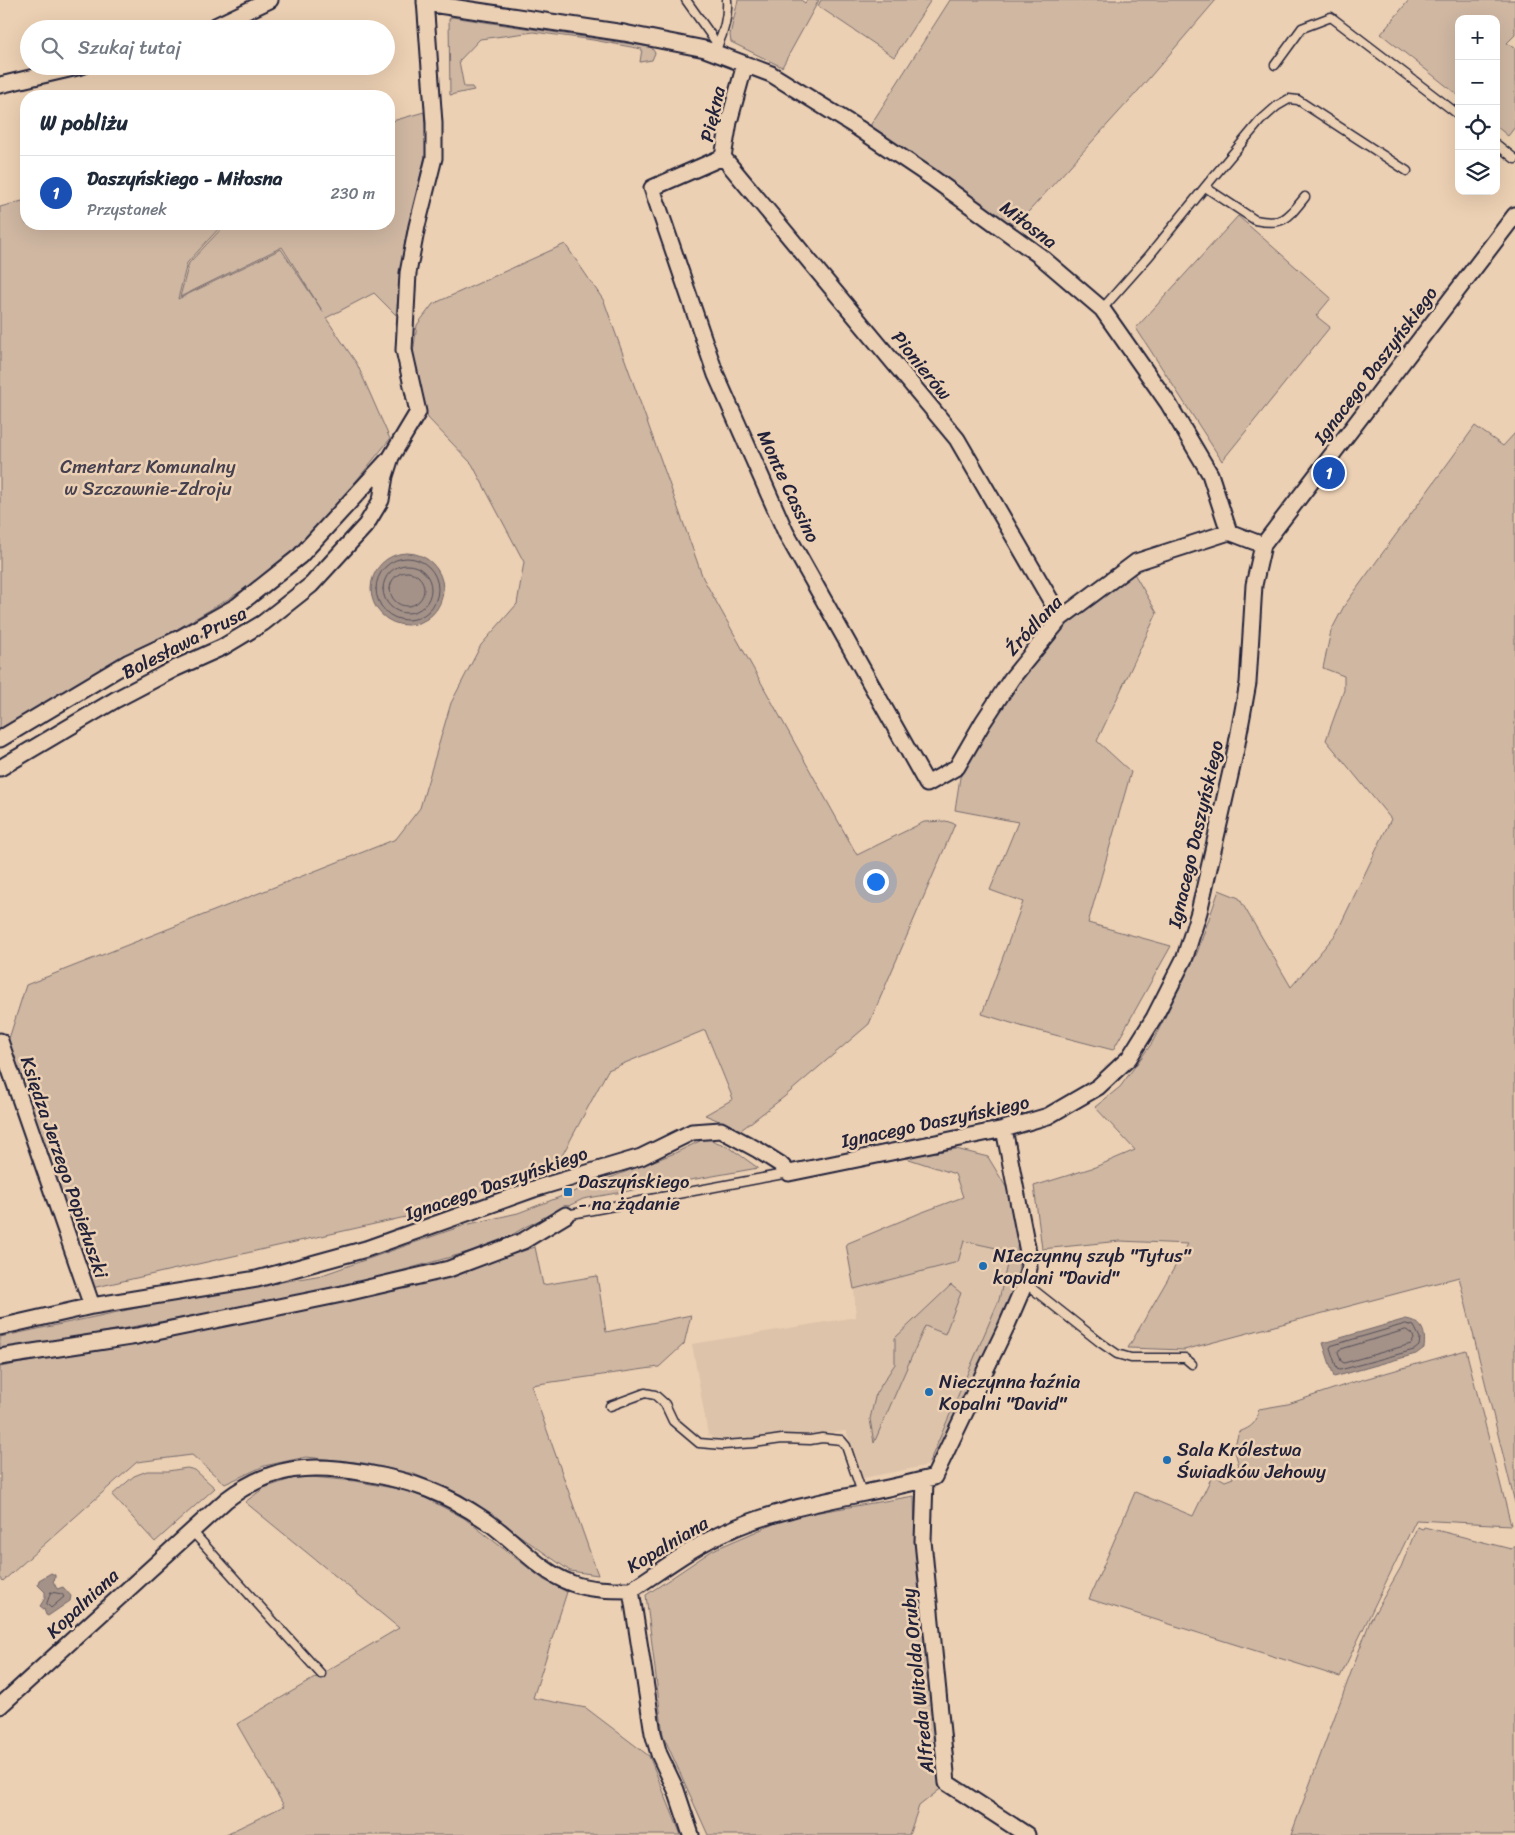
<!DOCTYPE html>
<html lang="pl">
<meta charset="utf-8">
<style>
:root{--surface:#fff;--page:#f6f6f7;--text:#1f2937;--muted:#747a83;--line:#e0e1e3;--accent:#1a73e8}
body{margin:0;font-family:Sriracha,sans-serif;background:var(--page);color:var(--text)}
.controls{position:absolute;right:15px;top:15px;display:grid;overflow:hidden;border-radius:10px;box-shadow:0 5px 20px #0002}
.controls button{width:45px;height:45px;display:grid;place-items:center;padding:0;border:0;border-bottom:1px solid var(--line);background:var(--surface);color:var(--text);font:25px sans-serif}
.you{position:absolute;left:875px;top:881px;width:18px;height:18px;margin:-12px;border:4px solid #fff;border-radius:50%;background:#1a73e8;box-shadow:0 0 0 8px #1a73e833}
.badge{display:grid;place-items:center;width:32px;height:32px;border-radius:50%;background:var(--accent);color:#fff;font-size:16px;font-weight:700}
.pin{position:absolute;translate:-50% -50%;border:2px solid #fff;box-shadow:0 1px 5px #0006}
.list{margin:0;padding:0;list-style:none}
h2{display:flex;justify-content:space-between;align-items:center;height:65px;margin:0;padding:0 20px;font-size:21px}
h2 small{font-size:16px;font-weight:400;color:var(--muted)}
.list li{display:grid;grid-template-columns:32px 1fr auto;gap:15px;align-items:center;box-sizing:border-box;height:75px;padding:0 20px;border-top:1px solid var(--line)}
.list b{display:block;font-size:19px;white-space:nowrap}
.list p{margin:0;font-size:16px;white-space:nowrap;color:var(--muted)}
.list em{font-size:16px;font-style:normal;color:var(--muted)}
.icon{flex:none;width:28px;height:28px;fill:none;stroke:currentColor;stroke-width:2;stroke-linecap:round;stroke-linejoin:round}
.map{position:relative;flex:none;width:1515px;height:1835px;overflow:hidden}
.search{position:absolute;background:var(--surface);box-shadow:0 5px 20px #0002;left:20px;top:20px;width:375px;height:55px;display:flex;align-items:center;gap:12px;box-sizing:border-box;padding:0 18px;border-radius:28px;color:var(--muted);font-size:19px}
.panel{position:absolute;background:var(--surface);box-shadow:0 5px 20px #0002;left:20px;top:90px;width:375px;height:140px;border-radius:20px}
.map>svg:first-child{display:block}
</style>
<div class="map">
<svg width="1515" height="1835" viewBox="0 0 1515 1835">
<rect width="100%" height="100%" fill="#ecd0b3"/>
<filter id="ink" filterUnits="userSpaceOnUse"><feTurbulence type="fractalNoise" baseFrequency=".02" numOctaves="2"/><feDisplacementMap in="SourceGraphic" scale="10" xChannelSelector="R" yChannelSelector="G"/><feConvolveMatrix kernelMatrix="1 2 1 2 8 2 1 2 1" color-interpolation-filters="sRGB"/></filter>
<g filter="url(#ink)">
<path fill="#ddc3aa" d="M 964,1241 L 1017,1252 L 1001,1304 L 930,1465 L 863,1478 L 846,1431 L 719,1440 L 708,1435 L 692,1344 L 856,1317 L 854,1289 L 958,1262 Z"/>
<path fill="#cfb7a2" stroke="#786c6e" d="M 738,0 L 801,0 L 805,3 L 807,0 L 819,0 L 782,67 L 731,42 L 730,35 Z
M 821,0 L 931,0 L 894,57 L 818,6 Z
M 950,0 L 1216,0 L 1138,91 L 1011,231 L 868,129 Z
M 1409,0 L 1515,0 L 1515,35 L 1507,43 L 1515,48 L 1515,127 L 1508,136 L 1496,126 L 1496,19 L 1459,19 L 1459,96 L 1381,34 Z
M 452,17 L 651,47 L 655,53 L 652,60 L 640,62 L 642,49 L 593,40 L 534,32 L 480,39 L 459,61 L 464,87 L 472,87 L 474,90 L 450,95 L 449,19 Z
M 424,112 L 427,148 L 404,245 L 396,315 L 374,293 L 326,318 L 357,364 L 390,439 C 358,478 328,519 291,553 C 271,572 248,587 225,601 L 0,733 L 0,207 L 26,200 L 26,224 L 223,224 L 187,263 L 178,299 L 281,249 L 323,312 L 282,247 L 180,297 L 189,263 L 223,227 L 224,224 L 389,224 L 389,122 Z
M 1238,216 L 1331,298 L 1316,316 L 1330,327 L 1222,461 L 1136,328 Z
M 565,244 L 604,301 L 703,578 L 857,855 L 924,822 L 946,821 L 955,824 L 869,1024 L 784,1097 L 741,1130 L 705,1115 L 733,1099 L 705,1030 L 608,1070 L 557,1165 L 503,1182 L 410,1216 L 92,1288 L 7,1045 L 26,985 L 396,839 L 420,808 L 451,703 L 481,645 L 517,604 L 524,562 L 472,464 L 428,418 L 413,353 L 417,325 L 433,304 Z
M 1475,426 L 1503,446 L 1515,433 L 1515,1503 L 1459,1277 L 1184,1350 L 1128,1348 L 1188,1244 L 1120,1241 L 1042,1249 L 1034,1186 L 1095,1167 L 1135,1150 L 1095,1107 L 1120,1087 L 1152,1043 L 1197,953 L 1219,890 L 1239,898 L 1291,987 L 1336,934 L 1391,819 L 1326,740 L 1344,690 L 1344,676 L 1323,668 L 1331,631 L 1344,606 Z
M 1132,570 L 1157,613 L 1097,741 L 1131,772 L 1088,923 L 1171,946 L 1113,1050 L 1024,1027 L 982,1014 L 1023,902 L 990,890 L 1018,822 L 955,810 L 961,771 L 997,711 L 1049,634 Z
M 706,1138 L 729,1147 L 758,1168 L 583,1199 L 525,1227 L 497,1244 L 329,1291 L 0,1351 L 0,1337 L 160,1303 L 322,1275 L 465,1225 L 518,1213 L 675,1153 Z
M 956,1149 L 988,1157 L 1014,1200 L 1018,1238 L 1017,1251 L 1020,1251 L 1018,1276 L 1006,1312 L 936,1457 L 929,1463 L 999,1300 L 1010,1251 L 964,1241 L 958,1262 L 854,1289 L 846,1244 L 920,1213 L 963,1197 L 955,1174 L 903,1157 Z
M 535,1247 L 543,1285 L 597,1276 L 606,1332 L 691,1315 L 684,1344 L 659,1367 L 531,1385 L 598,1575 L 570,1571 L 462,1495 L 414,1474 L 364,1463 L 306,1457 L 264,1466 L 225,1484 L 192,1455 L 137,1462 L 3,1581 L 0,1577 L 0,1367 L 151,1339 L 409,1288 Z
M 951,1285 L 961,1293 L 945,1334 L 925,1326 L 874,1443 L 870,1419 L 876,1393 L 895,1364 L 895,1338 Z
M 1466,1350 L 1511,1525 L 1416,1520 L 1340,1677 L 1089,1599 L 1135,1492 L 1193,1516 L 1213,1474 L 1225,1481 L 1233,1478 L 1230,1469 L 1239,1466 L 1234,1448 L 1239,1432 C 1252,1427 1257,1423 1259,1409 L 1288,1404 L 1354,1382 Z
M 187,1468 L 195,1470 L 215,1488 L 155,1542 L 112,1495 L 134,1476 L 147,1471 L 168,1471 Z
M 300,1476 L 355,1481 L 414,1492 L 464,1518 L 544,1580 L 567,1592 L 533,1698 L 586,1708 L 649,1756 L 681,1835 L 224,1835 L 284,1806 L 237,1724 L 399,1628 L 245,1502 L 264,1488 Z
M 914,1496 L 915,1532 L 943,1787 L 919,1806 L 909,1835 L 708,1835 L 663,1735 L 646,1595 L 713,1550 L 790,1517 Z
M 1417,1527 L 1423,1529 L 1424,1527 L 1511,1549 L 1515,1546 L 1515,1835 L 1291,1835 L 1370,1621 L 1401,1567 Z"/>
<path fill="#a49288" stroke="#706569" d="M371 589a36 36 0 1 1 72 0a36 36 0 1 1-72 0Z
M 1406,1319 C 1423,1322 1426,1332 1424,1348 L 1416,1354 L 1334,1377 L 1323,1343 Z
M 51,1573 L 55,1575 L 55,1579 L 53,1581 L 57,1589 L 63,1587 L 71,1596 L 70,1601 L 48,1616 L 46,1615 L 44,1609 L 40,1606 L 45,1598 L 45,1592 L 38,1585 L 39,1580 Z"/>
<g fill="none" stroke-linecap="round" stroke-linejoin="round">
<path stroke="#564f5a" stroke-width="1" d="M376 589a31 31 0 1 1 62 0a31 31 0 1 1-62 0Z
M383 589a24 24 0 1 1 48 0a24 24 0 1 1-48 0Z
M390 589a17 17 0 1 1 34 0a17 17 0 1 1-34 0Z
M 1406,1324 L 1414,1326 L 1420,1338 L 1419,1346 L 1414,1350 L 1340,1370 L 1337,1369 L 1330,1348 L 1331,1346 Z
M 1406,1330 L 1412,1333 L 1414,1339 L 1411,1344 L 1344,1363 L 1341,1361 L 1338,1352 L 1339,1350 Z
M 51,1592 L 62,1594 L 64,1597 L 51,1608 L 47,1604 Z"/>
<g stroke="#22223b" stroke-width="11">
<path id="lane" d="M 686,0 L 718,45
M 707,48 L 718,45 C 724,31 728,15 727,0
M 1275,65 L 1302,28 L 1331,17 L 1459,115
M 1496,144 L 1515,159
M 1205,187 L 1255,220 C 1284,226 1288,218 1305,197
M 1102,309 L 1149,256 L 1210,181 L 1260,121 L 1277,106 L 1289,99 L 1298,100 L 1407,171
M 566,1215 L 789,1173
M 1025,1283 L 1101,1343 L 1117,1354 L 1131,1358 L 1185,1358 L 1192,1364
M 610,1406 L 645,1393 L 655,1395 L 665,1404 L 673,1421 L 699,1443 L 723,1445 L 754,1443 L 782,1439 L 810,1440 L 822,1438 L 841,1440 L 846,1446 L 862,1493
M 191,1530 L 321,1674"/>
</g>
<g stroke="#22223b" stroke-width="19">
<path id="street" d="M 425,3 L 624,33 L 705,49 L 771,74 L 858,128 L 931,177 L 1040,256 L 1102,309 L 1168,403 L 1210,474 L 1229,532
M 209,29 L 270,0
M 745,64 L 729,122 L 723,157 L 652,188 L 716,375 L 786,533 L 927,784 L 957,767 L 983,722 L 1012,678 L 1061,618 L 1136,562 L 1229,532 L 1263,545
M 0,85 L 82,66
M 723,157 L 957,439 L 1061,618
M 0,739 L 129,662 L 182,637 L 237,606 L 300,556 L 388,460
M 0,768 L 115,700 L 174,669 L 223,647 L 263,623 L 311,585 L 366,525 L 381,500 L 385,476 L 391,457 L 418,412 L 404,350 L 408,273 L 417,226 L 434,158 L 434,123 L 425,0
M 0,1041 L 92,1306
M 0,1327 L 92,1306 L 257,1279 L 366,1249 L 534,1189 L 641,1157 L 692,1132 L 721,1130 L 758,1150 L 780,1164 L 789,1173 L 1004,1129 L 1048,1116 L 1098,1087 L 1129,1058 L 1154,1018 L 1185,957 L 1199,912 L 1236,749 L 1248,683 L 1254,585 L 1263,545 L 1515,215
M 0,1357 L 137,1336 L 342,1294 L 449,1269 L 523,1241 L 566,1215
M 925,1480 L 923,1541 L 947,1783 L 1027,1835
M 631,1590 L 653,1733 L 659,1754 L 676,1790 L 691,1835
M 0,1706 L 226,1500 C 272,1465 311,1463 366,1473 C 413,1481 445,1493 485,1520 C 514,1539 538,1571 571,1583 C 589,1590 611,1590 631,1590 C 662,1570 694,1545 728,1531 C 793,1502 865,1496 934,1477 L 1007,1325 L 1025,1283 L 1029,1268 L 1028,1252 L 1004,1129"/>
</g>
<use href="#lane" stroke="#ecd0b3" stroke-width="8"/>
<use href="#street" stroke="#ecd0b3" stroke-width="15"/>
</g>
</g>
<g fill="#1f6fb2" stroke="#ecd0b3" stroke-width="2">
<rect x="563" y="1187" width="10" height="10" rx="2.5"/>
<circle cx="983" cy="1266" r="5"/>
<circle cx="929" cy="1392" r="5"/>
<circle cx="1167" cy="1460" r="5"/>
</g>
<g text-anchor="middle" stroke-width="5" stroke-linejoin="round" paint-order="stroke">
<g font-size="19" fill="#22223b" stroke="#ecd0b3">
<text transform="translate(712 114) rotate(-77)" y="7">Piękna</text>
<text transform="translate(1029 224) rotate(37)" y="7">Miłosna</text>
<text transform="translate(922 365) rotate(51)" y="7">Pionierów</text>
<text transform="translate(1375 365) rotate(-53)" y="7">Ignacego Daszyńskiego</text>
<text transform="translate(789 486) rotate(65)" y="7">Monte Cassino</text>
<text transform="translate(1033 625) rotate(-47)" y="7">Źródlana</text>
<text transform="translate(184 642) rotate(-27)" y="7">Bolesława Prusa</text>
<text transform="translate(1195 834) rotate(-77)" y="7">Ignacego Daszyńskiego</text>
<text transform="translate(935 1121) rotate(-12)" y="7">Ignacego Daszyńskiego</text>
<text transform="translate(65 1167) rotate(71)" y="7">Księdza Jerzego Popiełuszki</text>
<text transform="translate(496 1183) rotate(-19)" y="7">Ignacego Daszyńskiego</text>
<text transform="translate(667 1544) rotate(-31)" y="7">Kopalniana</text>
<text transform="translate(82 1603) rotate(-43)" y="7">Kopalniana</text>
<text transform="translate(917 1681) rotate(-96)" y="7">Alfreda Witolda Oruby</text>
</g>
<g font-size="19" fill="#454050" stroke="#ecd0b3">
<text x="148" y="473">Cmentarz Komunalny<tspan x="148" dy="22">w Szczawnie-Zdroju</tspan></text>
</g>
<g font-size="19" fill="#22223b" stroke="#ecd0b3" text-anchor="start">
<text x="578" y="1188">Daszyńskiego<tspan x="578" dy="22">- na żądanie</tspan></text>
<text x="993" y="1262">NIeczynny szyb "Tytus"<tspan x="993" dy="22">koplani "David"</tspan></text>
<text x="939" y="1388">Nieczynna łaźnia<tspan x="939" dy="22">Kopalni "David"</tspan></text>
<text x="1177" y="1456">Sala Królestwa<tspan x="1177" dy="22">Świadków Jehowy</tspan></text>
</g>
</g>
</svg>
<div class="controls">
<button>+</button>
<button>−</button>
<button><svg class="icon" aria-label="locate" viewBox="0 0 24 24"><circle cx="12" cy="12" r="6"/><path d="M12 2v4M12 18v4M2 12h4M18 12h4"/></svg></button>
<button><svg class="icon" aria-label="layers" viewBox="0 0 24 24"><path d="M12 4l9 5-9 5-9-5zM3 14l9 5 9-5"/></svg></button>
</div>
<div class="you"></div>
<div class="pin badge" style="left:1329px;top:473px;background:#1a4fb4">1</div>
<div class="search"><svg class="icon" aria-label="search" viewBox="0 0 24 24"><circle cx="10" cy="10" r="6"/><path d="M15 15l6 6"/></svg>Szukaj tutaj</div>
<section class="panel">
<h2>W pobliżu<small></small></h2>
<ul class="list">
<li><span class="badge" style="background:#1a4fb4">1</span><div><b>Daszyńskiego - Miłosna</b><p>Przystanek</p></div><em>230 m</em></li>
</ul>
</section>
</div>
